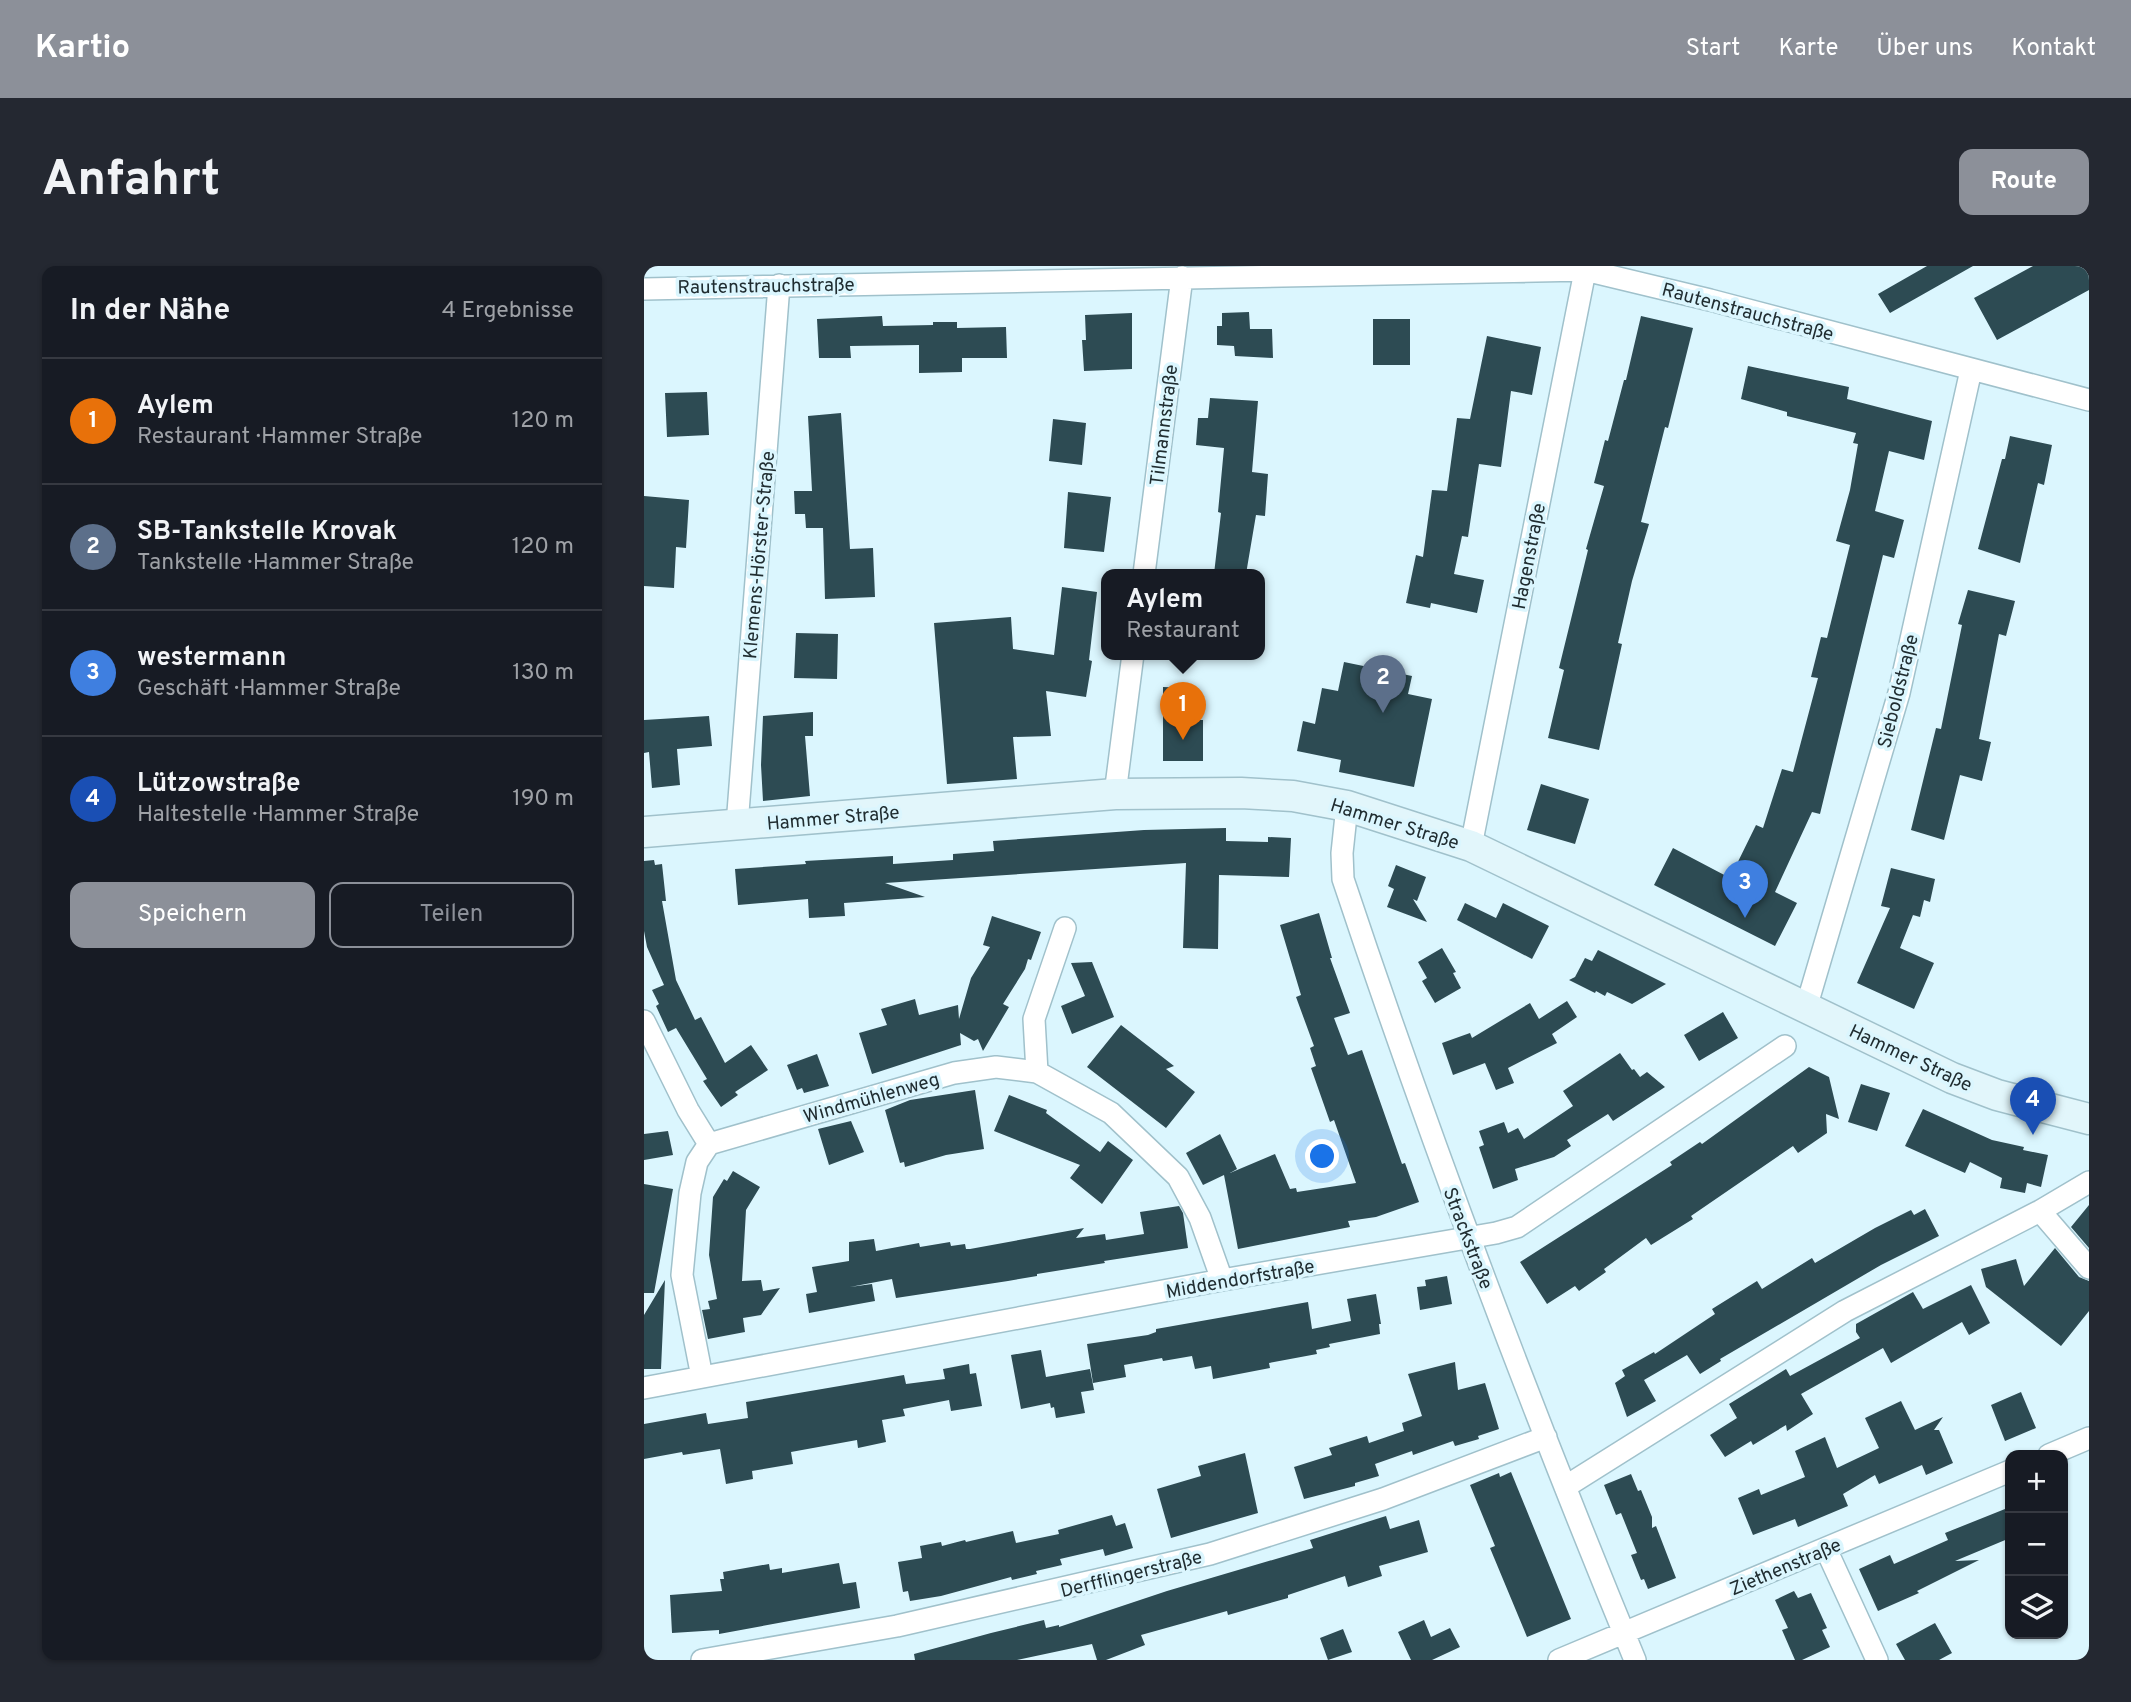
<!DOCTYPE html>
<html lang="de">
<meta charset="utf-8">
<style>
:root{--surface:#171b24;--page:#242831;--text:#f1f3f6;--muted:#9ea1a6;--line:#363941;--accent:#8c9099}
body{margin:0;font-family:Overpass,sans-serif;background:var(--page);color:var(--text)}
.controls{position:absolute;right:21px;bottom:21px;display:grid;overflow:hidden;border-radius:14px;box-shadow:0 2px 5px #0004}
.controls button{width:63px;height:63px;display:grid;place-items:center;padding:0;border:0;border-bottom:2px solid var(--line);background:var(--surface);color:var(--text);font:35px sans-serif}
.you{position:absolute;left:679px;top:891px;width:24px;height:24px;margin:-18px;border:5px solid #fff;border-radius:50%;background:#1a73e8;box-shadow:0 0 0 10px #1a73e833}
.badge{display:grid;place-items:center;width:46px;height:46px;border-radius:50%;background:var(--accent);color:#fff;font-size:23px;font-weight:700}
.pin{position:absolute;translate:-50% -58px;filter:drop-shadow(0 2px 4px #0008)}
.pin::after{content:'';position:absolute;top:37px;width:24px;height:21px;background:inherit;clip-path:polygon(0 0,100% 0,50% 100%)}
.popup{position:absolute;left:457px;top:303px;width:164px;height:91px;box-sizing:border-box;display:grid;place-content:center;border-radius:14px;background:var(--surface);filter:drop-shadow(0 2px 5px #0005);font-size:23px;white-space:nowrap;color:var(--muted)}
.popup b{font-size:26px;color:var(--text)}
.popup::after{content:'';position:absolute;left:50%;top:100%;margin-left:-14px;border:14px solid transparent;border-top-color:var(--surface)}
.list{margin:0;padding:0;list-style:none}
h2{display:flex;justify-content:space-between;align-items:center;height:91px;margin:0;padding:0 28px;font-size:30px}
h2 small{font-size:23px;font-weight:400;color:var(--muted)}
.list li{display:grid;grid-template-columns:46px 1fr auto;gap:21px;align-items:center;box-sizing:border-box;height:126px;padding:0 28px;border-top:2px solid var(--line)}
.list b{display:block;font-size:26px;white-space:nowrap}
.list p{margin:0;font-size:23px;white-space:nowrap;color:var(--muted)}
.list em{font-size:23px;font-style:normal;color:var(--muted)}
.actions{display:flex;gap:14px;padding:21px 28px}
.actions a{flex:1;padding:16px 0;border:2px solid var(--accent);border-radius:14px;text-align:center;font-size:24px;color:var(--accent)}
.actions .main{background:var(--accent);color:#fff}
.icon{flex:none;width:38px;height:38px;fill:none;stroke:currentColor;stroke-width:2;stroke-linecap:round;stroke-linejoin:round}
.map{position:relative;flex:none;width:1445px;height:1394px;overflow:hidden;border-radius:14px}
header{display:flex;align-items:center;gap:42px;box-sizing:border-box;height:98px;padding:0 35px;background:var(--accent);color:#fff}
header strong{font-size:33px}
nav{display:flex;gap:38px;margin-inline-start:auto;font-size:24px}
.intro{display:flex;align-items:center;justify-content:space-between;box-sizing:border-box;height:168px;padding:0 42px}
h1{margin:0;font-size:49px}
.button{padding:18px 32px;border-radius:14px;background:var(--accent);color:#fff;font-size:24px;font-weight:700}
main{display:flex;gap:42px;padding:0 42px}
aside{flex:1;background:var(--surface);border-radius:14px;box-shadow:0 2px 5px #0004}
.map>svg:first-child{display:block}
</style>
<header>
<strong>Kartio</strong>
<nav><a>Start</a><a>Karte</a><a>Über uns</a><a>Kontakt</a></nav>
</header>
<div class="intro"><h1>Anfahrt</h1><a class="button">Route</a></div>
<main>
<aside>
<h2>In der Nähe<small>4 Ergebnisse</small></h2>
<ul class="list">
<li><span class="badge" style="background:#e8710a">1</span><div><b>Aylem</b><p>Restaurant · Hammer Straße</p></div><em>120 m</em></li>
<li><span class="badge" style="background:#5c6f8a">2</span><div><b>SB-Tankstelle Krovak</b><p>Tankstelle · Hammer Straße</p></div><em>120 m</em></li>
<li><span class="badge" style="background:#3f7fe0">3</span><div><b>westermann</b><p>Geschäft · Hammer Straße</p></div><em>130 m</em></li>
<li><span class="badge" style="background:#1a4fb4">4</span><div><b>Lützowstraße</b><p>Haltestelle · Hammer Straße</p></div><em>190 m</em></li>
</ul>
<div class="actions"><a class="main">Speichern</a><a>Teilen</a></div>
</aside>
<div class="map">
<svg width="1445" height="1394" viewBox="0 0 1445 1394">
<rect width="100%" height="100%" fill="#dbf6fe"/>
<path fill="#2d4b53" d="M 1283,0 L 1329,0 L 1246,47 L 1234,28 Z
M 1389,0 L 1445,0 L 1445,24 L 1353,74 L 1330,32 Z
M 605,46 L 606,63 L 628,63 L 629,92 L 591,90 L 590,80 L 573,79 L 573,60 L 578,60 L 578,47 Z
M 488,47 L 488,103 L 440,105 L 438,74 L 442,74 L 441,49 Z
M 238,50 L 239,60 L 289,59 L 289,56 L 313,56 L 313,62 L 362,61 L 363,92 L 318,92 L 318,106 L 275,107 L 275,79 L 206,80 L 207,92 L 175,92 L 173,53 Z
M 997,50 L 1049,62 L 1024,162 L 1021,161 L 997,256 L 1005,258 L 988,315 L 974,377 L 978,378 L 955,484 L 904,472 L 920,404 L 915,402 L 944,284 L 942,283 L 960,220 L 950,217 L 961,174 L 964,175 L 980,114 L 982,114 Z
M 729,53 L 766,53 L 766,99 L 729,99 Z
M 843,70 L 897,81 L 888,129 L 867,125 L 857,201 L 835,198 L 824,271 L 818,270 L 810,308 L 840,314 L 833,347 L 787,337 L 786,342 L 762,337 L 772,289 L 779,291 L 788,224 L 803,225 L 813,152 L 826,153 Z
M 1104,100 L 1205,121 L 1203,133 L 1288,155 L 1280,194 L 1245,185 L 1231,245 L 1260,254 L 1250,292 L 1239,289 L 1176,548 L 1168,546 L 1131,626 L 1153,637 L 1131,680 L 1010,619 L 1029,582 L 1086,612 L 1112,559 L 1119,562 L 1138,503 L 1149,506 L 1174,412 L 1167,411 L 1177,371 L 1183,372 L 1206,279 L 1192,275 L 1206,224 L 1214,178 L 1209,177 L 1212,167 L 1143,150 L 1143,146 L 1097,133 Z
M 63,126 L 65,169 L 23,171 L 21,127 Z
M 566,132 L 614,135 L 608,206 L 624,208 L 621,250 L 612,249 L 602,308 L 570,308 L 577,247 L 574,246 L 580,182 L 552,179 L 554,152 L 564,152 Z
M 197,147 L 206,283 L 229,282 L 231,331 L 181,333 L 179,262 L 162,262 L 161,248 L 151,248 L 150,225 L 168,225 L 164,150 Z
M 409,153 L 442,157 L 438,199 L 405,195 Z
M 1366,170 L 1408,179 L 1400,219 L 1394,217 L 1376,297 L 1334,283 L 1358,193 L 1361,193 Z
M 424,226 L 467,231 L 460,286 L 420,282 Z
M 0,230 L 45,234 L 42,282 L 32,281 L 30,322 L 0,320 Z
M 418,321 L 453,326 L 445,394 L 448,395 L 442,431 L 402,425 L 407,470 L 369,471 L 373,513 L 303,518 L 290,357 L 367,351 L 369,383 L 410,389 Z
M 1324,324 L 1371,335 L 1362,370 L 1355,368 L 1335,473 L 1347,476 L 1338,515 L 1316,509 L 1300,574 L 1267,564 L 1292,462 L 1297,463 L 1318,359 L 1314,358 Z
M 152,367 L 194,368 L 193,413 L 150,412 Z
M 700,396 L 768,410 L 764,428 L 788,433 L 770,521 L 695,506 L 697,494 L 653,485 L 659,455 L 671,458 L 678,422 L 694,425 Z
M 519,421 L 545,422 L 545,454 L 559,454 L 559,495 L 519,495 Z
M 169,446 L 169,470 L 161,470 L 166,530 L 119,535 L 117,499 L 119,450 Z
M 65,450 L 68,480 L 33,483 L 36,519 L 8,522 L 5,486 L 0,487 L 0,454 Z
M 897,518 L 945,533 L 931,578 L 883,564 Z
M 582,562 L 582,575 L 624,576 L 624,571 L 647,572 L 645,611 L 575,609 L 574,683 L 539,682 L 542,597 L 241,617 L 281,631 L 200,637 L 201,650 L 165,652 L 164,633 L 94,639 L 91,603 L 162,598 L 161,595 L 249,590 L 249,598 L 309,594 L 309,588 L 350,585 L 349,575 L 500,564 Z
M 10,594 L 11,599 L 18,598 L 22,635 L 18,635 L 32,714 L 51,754 L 57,751 L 81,797 L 107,779 L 124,804 L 91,826 L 94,829 L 77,841 L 59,815 L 63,813 L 32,762 L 24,766 L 12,740 L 15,738 L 8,724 L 20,719 L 3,681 L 0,665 L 0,595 Z
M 752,599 L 782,611 L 773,635 L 769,633 L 783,656 L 743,641 L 750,623 L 744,620 Z
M 1247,602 L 1291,613 L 1286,636 L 1280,634 L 1276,651 L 1269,649 L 1256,682 L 1290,697 L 1270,743 L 1213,717 L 1246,642 L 1237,640 Z
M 821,637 L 852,652 L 859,637 L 905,660 L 888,693 L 813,654 Z
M 675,647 L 688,692 L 686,692 L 706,747 L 690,752 L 704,789 L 718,784 L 758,898 L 761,897 L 775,936 L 732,951 L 704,955 L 706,961 L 594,983 L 580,909 L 559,919 L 542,887 L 576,868 L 593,903 L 586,907 L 631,888 L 646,923 L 652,922 L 653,926 L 712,917 L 690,854 L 686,856 L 667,802 L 672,800 L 666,782 L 670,780 L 652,731 L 657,729 L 636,659 Z
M 348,650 L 397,666 L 387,694 L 384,693 L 381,703 L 359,738 L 365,741 L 339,785 L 334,773 L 330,775 L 316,767 L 317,779 L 228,808 L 215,767 L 243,759 L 237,743 L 271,733 L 275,749 L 314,739 L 315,753 L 327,712 L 346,681 L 339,679 Z
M 798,682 L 812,706 L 809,707 L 817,722 L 791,737 L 778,715 L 783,712 L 774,696 Z
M 954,684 L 1022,718 L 988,738 L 963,726 L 961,730 L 952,725 L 951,727 L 925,714 L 931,711 L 941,692 L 948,695 Z
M 448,696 L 470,751 L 428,768 L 417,740 L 441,730 L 427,697 Z
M 923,735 L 933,751 L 908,768 L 913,777 L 864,802 L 870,817 L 852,824 L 841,797 L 809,809 L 798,777 L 826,767 L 828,772 L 886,737 L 895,753 Z
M 1079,746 L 1094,772 L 1055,795 L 1040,769 Z
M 477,759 L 530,800 L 522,803 L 551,826 L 522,862 L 443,801 Z
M 976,787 L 988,804 L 990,803 L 996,811 L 1003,806 L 1021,821 L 969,855 L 964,848 L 923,874 L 927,880 L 910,891 L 871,903 L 874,914 L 849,923 L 835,881 L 840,879 L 835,865 L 860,856 L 864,867 L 874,862 L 880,873 L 929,840 L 919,825 Z
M 173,788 L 185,820 L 160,827 L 158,822 L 153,824 L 143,799 Z
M 1165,801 L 1185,811 L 1195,853 L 1182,848 L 1183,867 L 1154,887 L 1149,880 L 1047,950 L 1049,953 L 1007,979 L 1002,972 L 960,1003 L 962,1006 L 935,1025 L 931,1020 L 903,1038 L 876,996 L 1028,899 L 1026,896 L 1056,876 L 1058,878 Z
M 1217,818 L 1246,827 L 1233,865 L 1204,856 Z
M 331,824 L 340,883 L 302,889 L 261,901 L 260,896 L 256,897 L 241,844 L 266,834 Z
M 365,829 L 403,844 L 402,847 L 456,886 L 464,875 L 489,894 L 458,938 L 426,912 L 436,899 L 350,865 Z
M 1279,843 L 1348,874 L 1380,881 L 1379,884 L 1404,889 L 1397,921 L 1383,917 L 1381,927 L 1356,922 L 1358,912 L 1326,896 L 1321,907 L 1261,880 Z
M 207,855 L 220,886 L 185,899 L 174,863 Z
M 24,865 L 29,889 L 0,894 L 0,868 Z
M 89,905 L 116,921 L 102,944 L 98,1015 L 117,1014 L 119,1025 L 136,1022 L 117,1049 L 99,1052 L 101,1066 L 64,1073 L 58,1044 L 66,1043 L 64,1035 L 73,1033 L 65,989 L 69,931 L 80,913 L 83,915 Z
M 0,918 L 29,923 L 10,1027 L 0,1027 Z
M 1445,939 L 1445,982 L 1427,961 Z
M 535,940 L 539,947 L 544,982 L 460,995 L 461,997 L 393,1008 L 393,1010 L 364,1015 L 252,1032 L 248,1013 L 206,1021 L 228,1018 L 231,1035 L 165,1047 L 162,1028 L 173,1026 L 168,1001 L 205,995 L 205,976 L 230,973 L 232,985 L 275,977 L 276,981 L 306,976 L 307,980 L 321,978 L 322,983 L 326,983 L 440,962 L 432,972 L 461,968 L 462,974 L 500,968 L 496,946 Z
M 1281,943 L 1295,970 L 1237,999 L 1076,1093 L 1077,1095 L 1056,1108 L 1043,1089 L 1000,1114 L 1012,1135 L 983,1151 L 971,1117 L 981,1110 L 978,1104 L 1010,1086 L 1011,1088 L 1071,1048 L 1068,1043 L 1113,1015 L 1118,1023 L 1168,992 L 1171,997 L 1231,962 L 1267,944 L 1270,949 Z
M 1411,982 L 1435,1011 L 1445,1015 L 1445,1045 L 1417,1080 L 1342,1021 L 1337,1003 L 1372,993 L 1380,1020 Z
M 803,1010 L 808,1038 L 776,1044 L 773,1021 L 782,1020 L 781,1014 Z
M 21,1014 L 17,1103 L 0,1103 L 0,1049 Z
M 1327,1019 L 1346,1057 L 1325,1069 L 1318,1056 L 1247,1097 L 1239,1082 L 1157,1128 L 1169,1148 L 1143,1165 L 1142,1159 L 1109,1179 L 1107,1175 L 1081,1191 L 1066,1169 L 1093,1152 L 1085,1138 L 1142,1103 L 1146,1110 L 1216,1072 L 1212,1066 L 1212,1058 L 1269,1026 L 1279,1043 Z
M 732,1028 L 737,1058 L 735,1058 L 736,1068 L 685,1078 L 686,1081 L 672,1084 L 673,1088 L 625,1097 L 626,1102 L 569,1113 L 567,1100 L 551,1103 L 548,1090 L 519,1095 L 518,1092 L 480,1099 L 482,1111 L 449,1117 L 443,1078 L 504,1069 L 512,1066 L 512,1063 L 664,1036 L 668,1063 L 707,1055 L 703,1033 Z
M 397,1084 L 402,1111 L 446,1103 L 450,1124 L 437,1126 L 441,1147 L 412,1152 L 410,1141 L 407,1142 L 406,1137 L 377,1143 L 367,1089 Z
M 811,1096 L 814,1124 L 841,1117 L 855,1163 L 834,1170 L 835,1173 L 811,1180 L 809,1175 L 769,1189 L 768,1185 L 731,1198 L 735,1210 L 711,1217 L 711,1220 L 660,1233 L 650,1201 L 688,1189 L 685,1182 L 723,1170 L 725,1177 L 760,1165 L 758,1157 L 778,1150 L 764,1108 Z
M 325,1098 L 326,1108 L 332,1107 L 338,1140 L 307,1145 L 305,1134 L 259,1143 L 261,1150 L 238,1154 L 242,1176 L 214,1182 L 213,1174 L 147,1186 L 149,1198 L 108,1205 L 109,1213 L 82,1218 L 76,1183 L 39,1189 L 38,1186 L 0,1193 L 0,1158 L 62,1147 L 64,1158 L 104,1152 L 102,1136 L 260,1109 L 262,1118 L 301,1113 L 299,1103 Z
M 1377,1126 L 1392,1162 L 1361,1175 L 1347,1139 Z
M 1257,1135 L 1271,1164 L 1299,1151 L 1290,1164 L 1295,1164 L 1309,1197 L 1282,1209 L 1278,1199 L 1235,1218 L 1231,1209 L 1199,1228 L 1204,1240 L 1154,1261 L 1151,1253 L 1109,1269 L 1094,1232 L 1115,1223 L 1117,1229 L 1161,1211 L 1151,1185 L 1181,1171 L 1193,1202 L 1235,1182 L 1221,1152 Z
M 601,1187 L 614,1247 L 527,1272 L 513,1223 L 557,1210 L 554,1200 Z
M 867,1206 L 927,1353 L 883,1371 L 846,1282 L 851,1280 L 826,1219 L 855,1207 L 856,1211 Z
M 987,1208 L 994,1225 L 997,1224 L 1008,1251 L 1008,1262 L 1012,1260 L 1032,1312 L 1004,1323 L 1000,1313 L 997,1314 L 987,1289 L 993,1287 L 977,1247 L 972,1249 L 960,1219 Z
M 1366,1241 L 1366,1272 L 1311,1295 L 1335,1294 L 1273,1325 L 1275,1327 L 1234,1345 L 1215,1303 L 1246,1289 L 1250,1298 L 1304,1274 L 1301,1267 Z
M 468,1249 L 472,1260 L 481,1257 L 489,1282 L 461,1290 L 459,1283 L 416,1293 L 418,1299 L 392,1305 L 393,1308 L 368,1314 L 367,1311 L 297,1330 L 266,1335 L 264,1325 L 259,1326 L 254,1296 L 278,1292 L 276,1280 L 297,1276 L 298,1280 L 321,1274 L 322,1276 L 369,1265 L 372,1277 L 415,1268 L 414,1264 Z
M 742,1250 L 746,1263 L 775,1254 L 784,1286 L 735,1300 L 738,1310 L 704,1321 L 701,1310 L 644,1329 L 644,1332 L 584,1349 L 583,1345 L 497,1369 L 501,1379 L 462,1394 L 453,1394 L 448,1378 L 373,1394 L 271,1394 L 270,1388 L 347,1367 L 400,1354 L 402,1362 L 415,1359 L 415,1361 L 523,1325 L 669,1282 L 666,1274 Z
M 195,1297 L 199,1318 L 212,1316 L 216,1342 L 75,1368 L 75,1364 L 28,1367 L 26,1329 L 78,1325 L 76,1313 L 80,1313 L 79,1306 L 125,1298 L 126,1304 L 138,1302 L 138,1307 Z
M 1150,1325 L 1154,1332 L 1167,1327 L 1183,1362 L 1178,1364 L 1186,1381 L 1158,1394 L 1151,1394 L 1138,1364 L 1144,1362 L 1131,1334 Z
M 780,1354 L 787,1371 L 806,1362 L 816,1381 L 788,1394 L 767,1394 L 754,1366 Z
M 1291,1357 L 1308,1387 L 1295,1394 L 1261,1394 L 1252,1378 Z
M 699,1363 L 708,1386 L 684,1394 L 676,1372 Z"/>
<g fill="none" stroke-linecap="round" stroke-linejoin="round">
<g stroke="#a0c1cb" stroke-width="24">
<path id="minor" d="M 0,23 L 941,4 L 1066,34 L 1445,134
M 500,308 L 538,11
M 471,528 L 489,388
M 703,540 L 698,587 L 699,613 C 787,877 885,1137 991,1394
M 93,559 L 135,19
M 827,580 L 942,0
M 1162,742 L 1255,427 L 1327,104
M 0,755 L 44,844 L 65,878
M 393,806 L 390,753 L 421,662
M 1396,945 L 1445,1002
M 58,1111 L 38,1009 L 46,927 L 53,896 L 65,878 L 310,807 L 352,801 L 393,806 L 467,847 L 534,911 L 556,952 L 578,1014
M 0,1122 L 578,1014 L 852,967 L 873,961 L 1141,780
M 1405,1189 L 1445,1172
M 921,1221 L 1201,1045 L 1396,945 L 1445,916
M 1182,1283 L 1233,1394
M 58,1394 L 253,1360 L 566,1288 L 739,1233 L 902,1171
M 915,1394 L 1366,1205"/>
</g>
<g stroke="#a0c1cb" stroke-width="33">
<path id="secondary" d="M 0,566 L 471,528 L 597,527 L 649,530 L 703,540 L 827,580 L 1308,812 L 1353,829 L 1445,853"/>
</g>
<use href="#minor" stroke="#fff" stroke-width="21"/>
<use href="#secondary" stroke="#e2f6fb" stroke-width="30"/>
</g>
<g text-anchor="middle" stroke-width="7" stroke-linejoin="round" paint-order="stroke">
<g font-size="19" fill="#202d31" stroke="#dbf6fe">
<text transform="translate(122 19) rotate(-1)" y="7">Rautenstrauchstraße</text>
<text transform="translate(1104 45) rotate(15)" y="7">Rautenstrauchstraße</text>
<text transform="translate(519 159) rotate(-83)" y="7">Tilmannstraße</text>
<text transform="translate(114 289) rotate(-85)" y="7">Klemens-Hörster-Straße</text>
<text transform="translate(884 290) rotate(-79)" y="7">Hagenstraße</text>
<text transform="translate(1253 425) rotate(-76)" y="7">Sieboldstraße</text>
<text transform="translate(189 551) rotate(-5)" y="7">Hammer Straße</text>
<text transform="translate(751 557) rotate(17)" y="7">Hammer Straße</text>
<text transform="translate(1267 791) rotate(25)" y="7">Hammer Straße</text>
<text transform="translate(227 831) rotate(-16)" y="7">Windmühlenweg</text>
<text transform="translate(825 972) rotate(69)" y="7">Strackstraße</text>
<text transform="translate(596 1012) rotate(-10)" y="7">Middendorfstraße</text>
<text transform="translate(1141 1300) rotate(-23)" y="7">Ziethenstraße</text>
<text transform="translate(487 1307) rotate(-14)" y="7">Derfflingerstraße</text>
</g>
</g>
</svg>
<div class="controls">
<button>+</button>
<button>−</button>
<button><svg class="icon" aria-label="layers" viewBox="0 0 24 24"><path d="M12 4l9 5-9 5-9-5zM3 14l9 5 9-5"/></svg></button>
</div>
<div class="you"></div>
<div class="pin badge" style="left:539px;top:474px;background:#e8710a">1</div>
<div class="popup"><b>Aylem</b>Restaurant</div>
<div class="pin badge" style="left:739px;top:447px;background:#5c6f8a">2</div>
<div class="pin badge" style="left:1101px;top:652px;background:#3f7fe0">3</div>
<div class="pin badge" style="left:1389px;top:869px;background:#1a4fb4">4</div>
</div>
</main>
